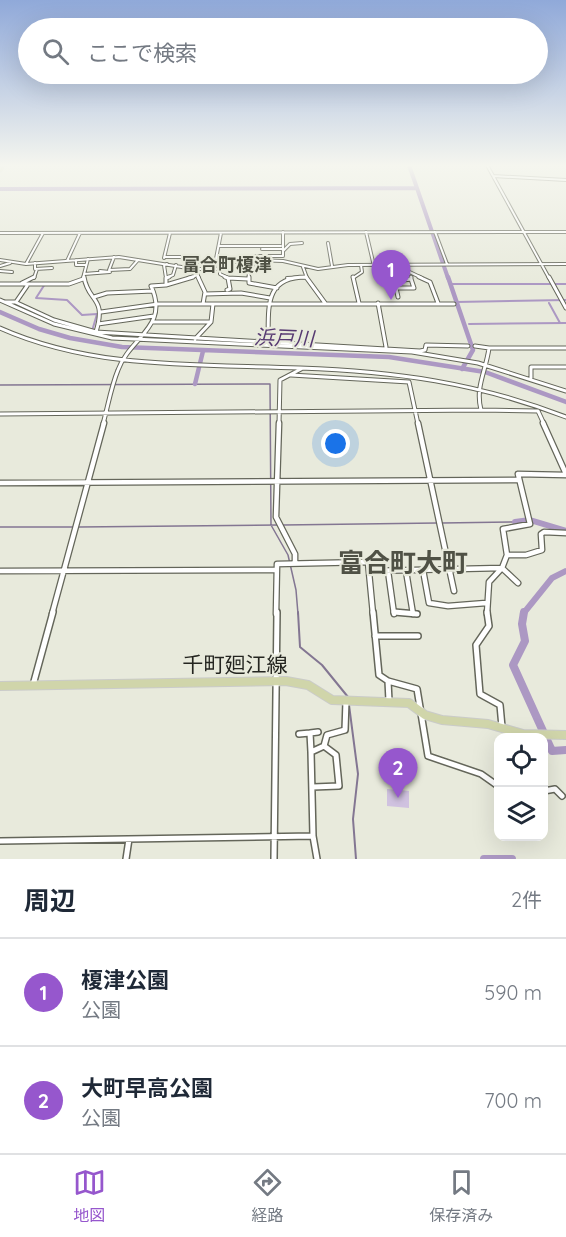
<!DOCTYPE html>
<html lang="ja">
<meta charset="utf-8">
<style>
:root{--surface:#fff;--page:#f6f6f7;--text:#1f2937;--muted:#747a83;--line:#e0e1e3;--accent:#9657cd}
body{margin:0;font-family:Quicksand,"Noto Sans JP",sans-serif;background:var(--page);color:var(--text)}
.controls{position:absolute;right:18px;bottom:18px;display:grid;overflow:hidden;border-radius:12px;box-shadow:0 6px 24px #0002}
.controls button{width:54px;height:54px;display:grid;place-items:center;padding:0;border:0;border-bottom:2px solid var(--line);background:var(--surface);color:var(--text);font:30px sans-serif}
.you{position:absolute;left:336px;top:444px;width:21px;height:21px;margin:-15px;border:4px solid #fff;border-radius:50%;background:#1a73e8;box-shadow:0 0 0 9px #1a73e833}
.badge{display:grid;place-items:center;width:39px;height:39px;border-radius:50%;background:var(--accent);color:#fff;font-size:20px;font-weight:700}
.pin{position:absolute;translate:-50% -50px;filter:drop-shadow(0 2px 3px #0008)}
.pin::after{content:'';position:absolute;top:32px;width:21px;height:18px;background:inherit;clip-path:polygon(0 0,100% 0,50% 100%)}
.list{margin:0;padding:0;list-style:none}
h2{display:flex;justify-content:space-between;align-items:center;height:78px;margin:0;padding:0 24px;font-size:26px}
h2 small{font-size:20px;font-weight:400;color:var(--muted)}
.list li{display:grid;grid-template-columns:39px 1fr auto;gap:18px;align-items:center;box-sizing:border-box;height:108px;padding:0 24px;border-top:2px solid var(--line)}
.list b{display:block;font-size:22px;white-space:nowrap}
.list p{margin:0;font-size:20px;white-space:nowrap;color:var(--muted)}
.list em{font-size:20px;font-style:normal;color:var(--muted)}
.icon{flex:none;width:33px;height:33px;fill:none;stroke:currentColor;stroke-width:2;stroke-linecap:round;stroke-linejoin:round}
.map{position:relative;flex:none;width:566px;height:859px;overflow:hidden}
.search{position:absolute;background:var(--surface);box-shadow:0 6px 24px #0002;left:18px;right:18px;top:18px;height:66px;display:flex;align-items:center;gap:15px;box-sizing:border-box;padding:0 21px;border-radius:33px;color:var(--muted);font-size:22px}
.sheet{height:294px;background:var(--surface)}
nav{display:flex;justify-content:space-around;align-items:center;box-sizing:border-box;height:84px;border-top:2px solid var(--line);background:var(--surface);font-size:16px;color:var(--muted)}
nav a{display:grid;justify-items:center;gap:3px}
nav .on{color:var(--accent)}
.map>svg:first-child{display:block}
</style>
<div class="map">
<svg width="566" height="859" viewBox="0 0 566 859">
<rect width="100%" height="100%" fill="#e8eadc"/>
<path fill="#d0c2e0" d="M 387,789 L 409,791 L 409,808 L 387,806 Z"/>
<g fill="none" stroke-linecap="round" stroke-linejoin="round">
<path stroke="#837692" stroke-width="1.5" d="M 0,385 L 270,384 L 271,525 L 288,555 L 296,590 L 298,614
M 442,523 L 515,522
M 283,525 L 437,523
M 0,527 L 74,527
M 79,527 L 278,525"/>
<path stroke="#837692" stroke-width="2" d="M 298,612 L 300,647 L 322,665 L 348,697
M 349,705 L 358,774 L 353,819 L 356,859"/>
<path stroke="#ac98c3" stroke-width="2" d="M 45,284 L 36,298 L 67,300 L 82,315 L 97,314 L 92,331
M 450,284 L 566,284
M 456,302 L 566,300
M 549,303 L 560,323
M 469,324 L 566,323"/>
<path stroke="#ac98c3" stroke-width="4" d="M 409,165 L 448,278
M 0,189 L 416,188"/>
<path stroke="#ac98c3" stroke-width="4.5" d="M 448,277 L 473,350 L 462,369
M 0,312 L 39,329 L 70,338 L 122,347 L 389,357 L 485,372 L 566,402
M 195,384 L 203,351"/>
<path stroke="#ac98c3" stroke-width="6" d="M 515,522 L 530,520 L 566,531
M 523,614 L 552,578 L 566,571"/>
<path stroke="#ac98c3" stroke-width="8" d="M 524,612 L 522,624 L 525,641 L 513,665 L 552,751 L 566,750
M 484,859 L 512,859"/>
<g stroke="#64665a" stroke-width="4">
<path id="minor-far3" d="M 487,165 L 549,278
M 493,176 L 566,180
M 283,232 L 283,256
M 366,232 L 374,266
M 435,232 L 447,264
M 0,233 L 566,232
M 328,243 L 332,266
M 219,246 L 281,246
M 262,249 L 283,249
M 284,250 L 290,244 L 302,243
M 114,257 L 109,270 L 130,269 L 138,260
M 165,257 L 186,257 L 186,263 L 238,259 L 241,256 L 283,256
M 164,258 L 170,233
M 0,260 L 26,264 L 119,257 L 194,269 L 220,269 L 255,260 L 283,261 L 318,269 L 348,265 L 566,264
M 76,260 L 76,265 L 86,265
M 67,261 L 80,233
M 35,263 L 35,269 L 52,268
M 26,264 L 43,233
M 395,265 L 422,278
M 0,266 L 10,263
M 303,267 L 307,278
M 214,269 L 221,233
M 220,269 L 220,274 L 228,278
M 195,270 L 199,278
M 0,271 L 12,272
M 84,274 L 110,272 L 100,271
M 34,278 L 37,269
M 83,278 L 88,259
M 166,278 L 164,265 L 167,264
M 166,278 L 173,275 L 176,265
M 188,278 L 198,275
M 249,278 L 248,269 L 251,269 L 255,260
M 287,278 L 306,277
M 353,278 L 362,272 L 361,265"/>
</g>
<g stroke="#64665a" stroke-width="5">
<path id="minor-far2" d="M 84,277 C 88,303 107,296 96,332
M 198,277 L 205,292 L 203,304
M 225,277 L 228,278 L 230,289 L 227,290
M 249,277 L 249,283 L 277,288
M 306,277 L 325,303
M 353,277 L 359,303
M 419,277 L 430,282 L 438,303
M 549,277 L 566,308
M 228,278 L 248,279
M 396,281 L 411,279 L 411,277
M 22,283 L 34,277
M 0,284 L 69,284 L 83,279
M 166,285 L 193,277
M 205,294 L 241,293 L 270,298
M 94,297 L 107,293 L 153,291
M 398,297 L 396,288 L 414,288 L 411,279
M 0,300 L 54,324 L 112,338 L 412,352 L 478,363 L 566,391
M 5,302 L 16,302 L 27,286
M 15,302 L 54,320 L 96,332 L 420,351 L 425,350 L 426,345 L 468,346
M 378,303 L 386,347
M 101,312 L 158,304 L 454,304
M 152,322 L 211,322 L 195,339
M 211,322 L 213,304
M 98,324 L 154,316
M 0,328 C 94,370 199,364 300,368 C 394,371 478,383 566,417
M 268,342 C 269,309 263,277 306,277
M 475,346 L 489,348
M 291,375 L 409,382 L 418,424
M 531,378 L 531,367 L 566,367
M 481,410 L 538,411 L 544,424
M 0,414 L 481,410 C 475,387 486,371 489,348 L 566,348
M 103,424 C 108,406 111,387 118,370 C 130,337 170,327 151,286 L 166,285 L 166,278 L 169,277
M 279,424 L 280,380 L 301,369"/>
</g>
<g stroke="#64665a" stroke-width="7">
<path id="minor-far1" d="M 279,423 L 276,517 L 295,554 L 295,562
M 418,423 L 454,591
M 543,423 L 566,474
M 0,483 L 519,480
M 507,555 L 526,555 L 542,550 L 541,534 L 544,532 L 566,533
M 423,570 L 429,603 L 448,606 L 486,603
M 0,571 L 275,570
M 369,571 L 502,568 L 518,583
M 388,571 L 394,614
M 406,571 L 413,614
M 52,614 L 104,423
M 276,614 L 277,564 L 368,562 L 373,614
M 487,614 L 489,582 L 502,568 L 507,555 L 503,529 L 530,524 L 518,474 L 566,475"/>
</g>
<g stroke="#64665a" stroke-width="8">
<path id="minor" d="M 373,612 L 379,675 L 388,681 L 389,701
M 394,612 L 417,614
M 487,612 L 489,626 L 476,645 L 480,694 L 500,705 L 502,727
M 375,636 L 418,636
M 388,681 L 417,689 L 428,756 L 481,774 L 498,786
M 33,685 L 53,612
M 299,734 L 310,733
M 311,752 L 310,733 L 318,732
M 313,787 L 339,786 L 336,755 L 324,746
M 544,791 L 555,789 L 562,796
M 0,841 L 313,836
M 126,859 L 129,839
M 274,859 L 277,612
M 317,859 L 313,836 L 311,752 L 324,746 L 327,735 L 345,730 L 346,701"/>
</g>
<g stroke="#cacbc9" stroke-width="5">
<path id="major-far1" d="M 0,170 L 3,165"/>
</g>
<g stroke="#cacbc9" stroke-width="10">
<path id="major" d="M 0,686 L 286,681 L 308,685 L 332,700 L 409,703 L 425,715 L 442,720 L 488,724 L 523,734 L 566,735"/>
</g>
<use href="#minor-far3" stroke="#fff" stroke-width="2"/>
<use href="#minor-far2" stroke="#fff" stroke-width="3"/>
<use href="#minor-far1" stroke="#fff" stroke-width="4.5"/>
<use href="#minor" stroke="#fff" stroke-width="5"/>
<use href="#major-far1" stroke="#d0d5aa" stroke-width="4"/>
<use href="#major" stroke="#d0d5aa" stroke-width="8"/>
</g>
<linearGradient id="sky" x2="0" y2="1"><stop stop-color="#90a9d9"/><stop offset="0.58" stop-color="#f5f6ef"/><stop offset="1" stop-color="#f5f6ef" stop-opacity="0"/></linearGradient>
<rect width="566" height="285" fill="url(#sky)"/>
<g text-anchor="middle" stroke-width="4.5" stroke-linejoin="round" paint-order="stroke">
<g font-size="18" font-weight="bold" fill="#4f5145" stroke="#e8eadc">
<text x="227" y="271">富合町榎津</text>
</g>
<g font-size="20" font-style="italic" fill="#563971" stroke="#e8eadc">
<text transform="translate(284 338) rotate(2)" y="7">浜戸川</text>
</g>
<g font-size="21" fill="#242520" stroke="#e8eadc">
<text x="235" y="672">千町廻江線</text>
</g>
<g font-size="26" font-weight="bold" fill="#4f5145" stroke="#e8eadc">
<text x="403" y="572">富合町大町</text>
</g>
</g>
</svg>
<div class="controls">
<button><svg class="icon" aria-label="locate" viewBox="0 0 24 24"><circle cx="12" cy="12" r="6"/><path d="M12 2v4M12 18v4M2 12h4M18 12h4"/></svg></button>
<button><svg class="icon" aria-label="layers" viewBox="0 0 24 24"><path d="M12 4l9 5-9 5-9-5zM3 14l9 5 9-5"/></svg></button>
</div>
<div class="you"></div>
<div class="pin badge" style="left:391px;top:300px">1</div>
<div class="pin badge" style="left:398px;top:798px">2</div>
<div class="search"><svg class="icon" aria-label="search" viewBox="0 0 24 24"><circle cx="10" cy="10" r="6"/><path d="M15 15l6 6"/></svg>ここで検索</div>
</div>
<section class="sheet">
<h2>周辺<small>2件</small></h2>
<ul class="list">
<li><span class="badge">1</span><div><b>榎津公園</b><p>公園</p></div><em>590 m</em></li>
<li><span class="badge">2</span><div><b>大町早高公園</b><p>公園</p></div><em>700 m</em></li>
</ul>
</section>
<nav>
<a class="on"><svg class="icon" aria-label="map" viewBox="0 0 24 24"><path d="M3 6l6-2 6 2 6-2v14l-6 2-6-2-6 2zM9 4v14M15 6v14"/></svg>地図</a>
<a><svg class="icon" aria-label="directions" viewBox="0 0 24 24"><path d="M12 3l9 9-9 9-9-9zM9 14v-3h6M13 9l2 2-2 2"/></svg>経路</a>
<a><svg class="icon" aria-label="saved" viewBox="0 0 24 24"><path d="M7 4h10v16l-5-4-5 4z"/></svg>保存済み</a>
</nav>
